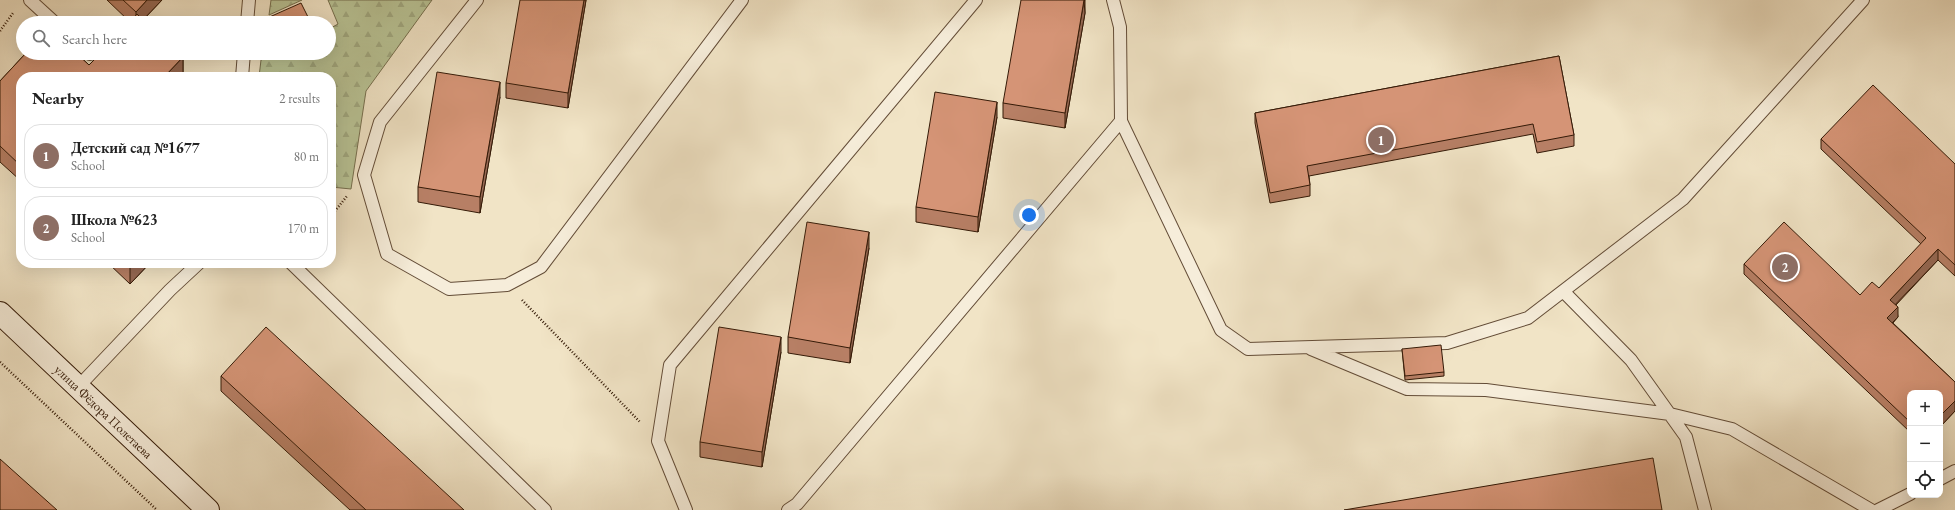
<!DOCTYPE html>
<meta charset="utf-8">
<style>
:root{--surface:#fff;--page:#f2f2f2;--text:#222;--muted:#767676;--line:#e0e0e0;--accent:#ea580c}
body{margin:0;font-family:"EB Garamond",serif;background:var(--page);color:var(--text)}
.controls{position:absolute;right:12px;bottom:12px;display:grid;overflow:hidden;border-radius:8px;box-shadow:0 4px 16px #0002}
.controls button{width:36px;height:36px;display:grid;place-items:center;padding:0;border:0;border-bottom:1px solid var(--line);background:var(--surface);color:var(--text);font:20px sans-serif}
.you{position:absolute;left:1029px;top:215px;width:14px;height:14px;margin:-10px;border:3px solid #fff;border-radius:50%;background:#1a73e8;box-shadow:0 0 0 6px #1a73e833}
.badge{display:grid;place-items:center;width:26px;height:26px;border-radius:50%;background:var(--accent);color:#fff;font-size:13px;font-weight:700}
.pin{position:absolute;translate:-50% -50%;border:2px solid #fff;box-shadow:0 1px 4px #0006}
.list{margin:0;padding:0;list-style:none}
h2{display:flex;justify-content:space-between;align-items:center;height:52px;margin:0;padding:0 16px;font-size:17px}
h2 small{font-size:13px;font-weight:400;color:var(--muted)}
.list li{display:grid;grid-template-columns:26px 1fr auto;gap:12px;align-items:center;box-sizing:border-box;height:64px;margin:0 8px 8px;padding:0 8px;border:1px solid var(--line);border-radius:16px}
.list b{display:block;font-size:15px;white-space:nowrap}
.list p{margin:0;font-size:13px;white-space:nowrap;color:var(--muted)}
.list em{font-size:13px;font-style:normal;color:var(--muted)}
.icon{flex:none;width:22px;height:22px;fill:none;stroke:currentColor;stroke-width:2;stroke-linecap:round;stroke-linejoin:round}
.map{position:relative;flex:none;width:1955px;height:510px;overflow:hidden}
.search{position:absolute;background:var(--surface);box-shadow:0 4px 16px #0002;left:16px;top:16px;width:320px;height:44px;display:flex;align-items:center;gap:10px;box-sizing:border-box;padding:0 14px;border-radius:22px;color:var(--muted);font-size:15px}
.panel{position:absolute;background:var(--surface);box-shadow:0 4px 16px #0002;left:16px;top:72px;width:320px;height:196px;border-radius:16px}
.map>svg:first-child{display:block}
</style>
<div class="map">
<svg width="1955" height="510" viewBox="0 0 1955 510">
<defs>
<pattern id="forest-firs" width="22" height="20" patternUnits="userSpaceOnUse"><rect width="22" height="20" fill="#b9c496"/><path d="M5 1l3.5 6h-7zM16 11l3.5 6h-7z" fill="#a0a880"/></pattern>
</defs>
<rect width="100%" height="100%" fill="#f1e4c6"/>
<filter id="stains"><feTurbulence type="fractalNoise" baseFrequency=".005" numOctaves="4"/><feColorMatrix values="0 0 0 0 .2 0 0 0 0 .09 0 0 0 0 .02 0 0 0 .5 -.17"/></filter>
<radialGradient id="worn" r=".72"><stop offset=".6" stop-color="#630" stop-opacity="0"/><stop offset="1" stop-color="#630" stop-opacity=".3"/></radialGradient>
<path fill="url(#forest-firs)" stroke="#766f4e" d="M 271,0 L 302,0 L 269,15 Z
M 328,0 L 432,0 L 366,91 L 351,189 L 331,187 L 331,77 L 259,77 L 261,60 L 277,53 L 329,53 L 329,29 L 338,24 Z"/>
<g fill="none" stroke-linecap="round" stroke-linejoin="round">
<g stroke="#634c37" stroke-width="14">
<path id="service" d="M 30,0 L 55,23
M 477,0 L 380,122 L 364,175 L 387,254 L 449,289 L 507,285 L 541,267 L 742,0
M 1113,0 L 1120,27 L 1121,121 L 1221,330 L 1248,349 L 1447,343 L 1528,318 L 1683,199 L 1863,0
M 247,23 L 249,0
M 89,53 L 90,54
M 242,77 L 244,53
M 291,263 L 545,510
M 1563,291 L 1631,360 L 1686,437 L 1705,510
M 1311,349 L 1407,389 L 1486,390 L 1670,414 L 1732,429 L 1871,510
M 78,387 L 170,290 L 199,263
M 1940,479 L 1955,471
M 686,510 L 658,441 L 670,365 L 976,0
M 788,510 L 797,504 L 1121,121
M 1878,510 L 1910,494"/>
</g>
<g stroke="#341a07" stroke-width="24">
<g id="secondary">
<path id="s1" d="M 0,313 L 208,510"/>
</g>
</g>
<path stroke="#341a07" stroke-width="2.5" stroke-dasharray="1 2" stroke-linecap="butt" d="M 0,31 L 13,13
M 331,216 L 347,196
M 522,300 L 640,422
M 0,362 L 157,510"/>
<use href="#service" stroke="#f6edda" stroke-width="12"/>
<use href="#secondary" stroke="#f6edda" stroke-width="22"/>
</g>
<path fill="#b77f65" stroke="#341a07" d="M 107,0 L 162,0 L 143,20 L 130,22 Z
M 586,0 L 568,108 L 506,98 L 506,83 Z
M 1085,0 L 1085,13 L 1065,128 L 1003,118 L 1003,103 Z
M 26,53 L 76,53 L 89,65 L 101,53 L 178,53 L 183,57 L 183,73 L 179,77 L 21,77 L 21,181 L 0,162 L 0,81 Z
M 1559,56 L 1574,135 L 1574,146 L 1537,153 L 1533,134 L 1309,176 L 1310,185 L 1310,196 L 1270,203 L 1255,123 L 1255,113 Z
M 500,97 L 480,213 L 418,202 L 418,187 Z
M 997,117 L 978,232 L 916,222 L 916,207 Z
M 1821,139 L 1955,164 L 1955,276 L 1938,260 L 1896,305 L 1898,317 L 1893,323 L 1955,382 L 1955,411 L 1940,427 L 1940,393 L 1910,393 L 1910,432 L 1744,274 L 1744,264 L 1860,295 L 1879,288 L 1921,244 L 1821,149 Z
M 869,248 L 850,363 L 788,353 L 788,337 Z
M 108,263 L 150,263 L 130,284 Z
M 1402,349 L 1444,372 L 1444,376 L 1405,380 Z
M 781,352 L 762,467 L 700,457 L 700,442 Z
M 221,376 L 464,510 L 350,510 L 221,391 Z"/>
<path fill="#956853" stroke="#341a07" d="M 147,0 L 162,0 L 140,23 L 136,23 L 136,12 Z
M 584,0 L 586,0 L 568,108 L 568,93 Z
M 1084,0 L 1085,13 L 1065,128 L 1065,113 Z
M 183,57 L 183,73 L 179,77 L 164,77 Z
M 500,82 L 500,97 L 480,213 L 480,197 Z
M 997,102 L 997,117 L 978,232 L 978,217 Z
M 869,232 L 869,248 L 850,363 L 850,348 Z
M 1938,249 L 1938,260 L 1890,310 L 1890,300 Z
M 135,263 L 150,263 L 130,284 L 130,268 Z
M 1898,307 L 1898,317 L 1887,328 L 1887,318 Z
M 781,337 L 781,352 L 762,467 L 762,452 Z
M 1955,401 L 1955,411 L 1940,427 L 1940,416 Z"/>
<path fill="#d59476" stroke="#341a07" d="M 123,0 L 147,0 L 136,12 Z
M 520,0 L 584,0 L 568,93 L 506,83 Z
M 1021,0 L 1084,0 L 1065,113 L 1003,103 Z
M 301,3 L 311,23 L 267,23 L 265,19 Z
M 137,14 L 146,23 L 129,23 Z
M 26,53 L 76,53 L 89,65 L 101,53 L 178,53 L 183,57 L 164,77 L 21,77 L 21,166 L 0,146 L 0,81 Z
M 1559,56 L 1574,135 L 1537,142 L 1533,124 L 1307,166 L 1310,185 L 1270,193 L 1255,113 Z
M 437,72 L 500,82 L 480,197 L 418,187 Z
M 1873,85 L 1955,164 L 1955,265 L 1938,249 L 1890,300 L 1898,307 L 1887,318 L 1955,382 L 1955,401 L 1940,416 L 1940,393 L 1910,393 L 1910,422 L 1744,264 L 1784,222 L 1860,295 L 1872,282 L 1879,288 L 1926,238 L 1821,139 Z
M 935,92 L 997,102 L 978,217 L 916,207 Z
M 807,222 L 869,232 L 850,348 L 788,337 Z
M 125,263 L 135,263 L 130,268 Z
M 266,327 L 464,510 L 366,510 L 221,376 Z
M 719,327 L 781,337 L 762,452 L 700,442 Z
M 1441,345 L 1444,372 L 1405,376 L 1402,349 Z
M 1653,458 L 1662,510 L 1344,510 Z
M 0,459 L 57,510 L 0,510 Z"/>
<g text-anchor="middle" stroke-width="4" stroke-linejoin="round" paint-order="stroke">
<g font-size="13" fill="#341a07" stroke="#f6edda">
<text dy="5" stroke="none"><textPath href="#s1" startOffset="143">улица Фёдора Полетаева</textPath></text>
</g>
</g>
<rect width="100%" height="100%" filter="url(#stains)"/>
<rect width="100%" height="100%" fill="url(#worn)"/>
</svg>
<div class="controls">
<button>+</button>
<button>−</button>
<button><svg class="icon" aria-label="locate" viewBox="0 0 24 24"><circle cx="12" cy="12" r="6"/><path d="M12 2v4M12 18v4M2 12h4M18 12h4"/></svg></button>
</div>
<div class="you"></div>
<div class="pin badge" style="left:1381px;top:140px;background:#8d6e63">1</div>
<div class="pin badge" style="left:1785px;top:267px;background:#8d6e63">2</div>
<div class="search"><svg class="icon" aria-label="search" viewBox="0 0 24 24"><circle cx="10" cy="10" r="6"/><path d="M15 15l6 6"/></svg>Search here</div>
<section class="panel">
<h2>Nearby<small>2 results</small></h2>
<ul class="list">
<li><span class="badge" style="background:#8d6e63">1</span><div><b>Детский сад №1677</b><p>School</p></div><em>80 m</em></li>
<li><span class="badge" style="background:#8d6e63">2</span><div><b>Школа №623</b><p>School</p></div><em>170 m</em></li>
</ul>
</section>
</div>
